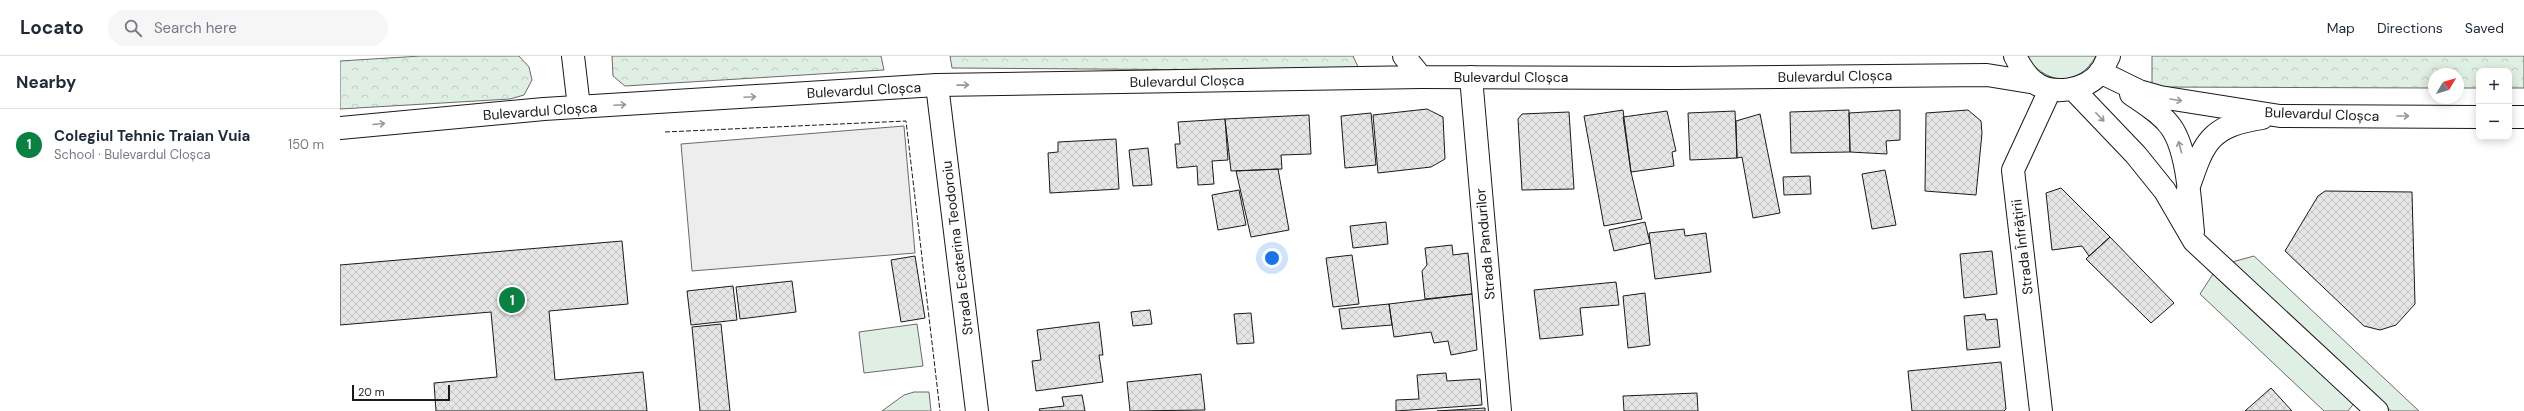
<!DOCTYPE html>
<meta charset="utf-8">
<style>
:root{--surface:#fff;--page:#f6f6f7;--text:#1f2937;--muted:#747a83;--line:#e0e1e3;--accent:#0b8043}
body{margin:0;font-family:"DM Sans",sans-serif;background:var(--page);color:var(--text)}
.controls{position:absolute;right:12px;top:12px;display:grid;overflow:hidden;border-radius:8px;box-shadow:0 2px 10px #0003}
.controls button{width:36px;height:36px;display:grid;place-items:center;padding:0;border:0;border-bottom:1px solid var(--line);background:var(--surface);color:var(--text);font:20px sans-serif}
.compass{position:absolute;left:2088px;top:12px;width:36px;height:36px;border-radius:50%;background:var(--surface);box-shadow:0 2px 10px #0003;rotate:52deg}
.scale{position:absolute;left:12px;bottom:10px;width:98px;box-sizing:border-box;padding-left:4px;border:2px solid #1a1a1a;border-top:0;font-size:11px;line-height:14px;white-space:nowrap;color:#1a1a1a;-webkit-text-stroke:3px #fff;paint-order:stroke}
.you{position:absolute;left:932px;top:202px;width:14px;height:14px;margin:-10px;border:3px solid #fff;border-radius:50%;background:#1a73e8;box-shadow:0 0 0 6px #1a73e833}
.badge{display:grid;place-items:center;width:26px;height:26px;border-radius:50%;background:var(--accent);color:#fff;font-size:13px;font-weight:700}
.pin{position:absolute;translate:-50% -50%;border:2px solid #fff;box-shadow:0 1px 4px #0006}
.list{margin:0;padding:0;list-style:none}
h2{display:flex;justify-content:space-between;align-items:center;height:52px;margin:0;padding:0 16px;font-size:17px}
h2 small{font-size:13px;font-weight:400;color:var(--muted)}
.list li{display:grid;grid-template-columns:26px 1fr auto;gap:12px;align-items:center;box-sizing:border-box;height:72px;padding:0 16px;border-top:1px solid var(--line)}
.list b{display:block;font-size:15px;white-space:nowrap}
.list p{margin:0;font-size:13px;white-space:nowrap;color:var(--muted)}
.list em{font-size:13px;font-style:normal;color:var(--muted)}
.icon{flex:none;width:22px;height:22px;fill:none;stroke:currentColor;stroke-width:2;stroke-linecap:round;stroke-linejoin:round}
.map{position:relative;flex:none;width:2184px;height:355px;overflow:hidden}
header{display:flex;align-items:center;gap:24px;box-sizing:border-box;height:56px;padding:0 20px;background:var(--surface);border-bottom:1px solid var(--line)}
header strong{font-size:19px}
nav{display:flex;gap:22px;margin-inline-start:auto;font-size:14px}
.search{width:280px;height:36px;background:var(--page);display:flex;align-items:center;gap:10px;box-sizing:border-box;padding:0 14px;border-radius:22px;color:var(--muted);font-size:15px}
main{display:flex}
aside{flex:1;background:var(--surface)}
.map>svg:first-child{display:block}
</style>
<header>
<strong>Locato</strong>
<div class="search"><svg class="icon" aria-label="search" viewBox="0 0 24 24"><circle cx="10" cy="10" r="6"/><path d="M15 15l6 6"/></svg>Search here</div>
<nav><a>Map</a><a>Directions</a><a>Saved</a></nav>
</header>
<main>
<aside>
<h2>Nearby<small></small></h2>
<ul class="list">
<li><span class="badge">1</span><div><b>Colegiul Tehnic Traian Vuia</b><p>School · Bulevardul Cloșca</p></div><em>150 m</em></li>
</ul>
</aside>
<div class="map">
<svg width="2184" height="355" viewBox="0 0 2184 355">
<defs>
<pattern id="park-crowns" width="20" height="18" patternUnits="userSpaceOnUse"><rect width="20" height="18" fill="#e0efe3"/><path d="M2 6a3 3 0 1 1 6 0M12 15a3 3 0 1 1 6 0" fill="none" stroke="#c0ccc2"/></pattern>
<pattern id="building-cross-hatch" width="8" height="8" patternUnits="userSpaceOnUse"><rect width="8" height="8" fill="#e6e6e6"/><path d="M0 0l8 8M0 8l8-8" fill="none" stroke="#c5c5c5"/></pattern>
</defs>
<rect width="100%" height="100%" fill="#fff"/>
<path fill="#e0efe3" stroke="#6a6a6a" d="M 1686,0 L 1756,0 C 1738,32 1706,29 1686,0 Z
M 1914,200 L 2079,355 L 2051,355 L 1892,206 Z
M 1873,218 L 2015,346 L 2008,355 L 1984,355 L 1860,238 Z
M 577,268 L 583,310 L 524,317 L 519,276 Z
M 574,336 L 589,336 L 591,355 L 542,355 L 564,339 Z"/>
<path fill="url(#park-crowns)" stroke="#6a6a6a" d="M 81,0 L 179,0 L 189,11 L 192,24 L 184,39 L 170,43 L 0,53 L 0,5 Z
M 272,0 L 541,0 L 544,14 L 285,30 L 273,20 Z
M 610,0 L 1013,0 L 1020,15 L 612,12 Z
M 1812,0 L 2184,0 L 2184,32 L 2169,32 L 2169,15 L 2139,15 L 2139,32 L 2118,32 L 2118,18 L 2094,18 L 2094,32 L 1812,31 Z"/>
<path fill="#ededed" stroke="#6a6a6a" d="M 564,70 L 575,197 L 352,215 L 341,88 Z"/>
<path fill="url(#building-cross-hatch)" stroke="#1a1a1a" d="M 1087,53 L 1103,61 L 1105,103 L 1091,111 L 1038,117 L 1033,59 Z
M 1283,54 L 1291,116 L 1302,163 L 1264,170 L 1244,60 Z
M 1509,54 L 1510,96 L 1451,97 L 1450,56 Z
M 1560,54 L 1560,84 L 1546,85 L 1547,98 L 1510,96 L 1509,57 Z
M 1628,54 L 1641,65 L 1642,77 L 1636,139 L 1585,135 L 1586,57 Z
M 1327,55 L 1336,95 L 1332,96 L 1334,110 L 1291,116 L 1283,61 Z
M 1395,55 L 1397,102 L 1350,104 L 1348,57 Z
M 1229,56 L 1234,133 L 1182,134 L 1178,63 L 1182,58 Z
M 1031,57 L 1036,109 L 1005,112 L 1001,60 Z
M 1420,58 L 1440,157 L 1413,162 L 1402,101 L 1397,102 L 1396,65 Z
M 969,59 L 971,98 L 941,99 L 942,113 L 891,115 L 885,63 Z
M 885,63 L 888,104 L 872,105 L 874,128 L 858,129 L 857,110 L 837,112 L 835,88 L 840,88 L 838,66 Z
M 776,83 L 779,133 L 710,137 L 708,97 L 718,96 L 718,86 Z
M 808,92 L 812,129 L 793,130 L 789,94 Z
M 938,113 L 949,174 L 911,181 L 896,115 Z
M 1545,114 L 1556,169 L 1532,173 L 1522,118 Z
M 1470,120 L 1471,138 L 1444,139 L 1443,121 Z
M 1721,132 L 1770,181 L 1749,200 L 1742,190 L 1712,194 L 1706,137 Z
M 899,134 L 906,169 L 878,174 L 872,139 Z
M 1985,135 L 2072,136 L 2075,248 L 2056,269 L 2040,274 L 2024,270 L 1945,195 L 1978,140 Z
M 1046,166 L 1048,188 L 1013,192 L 1010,170 Z
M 1305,166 L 1310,187 L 1274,195 L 1269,174 Z
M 1344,173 L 1345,180 L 1366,177 L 1371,216 L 1315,223 L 1309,177 Z
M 1770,181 L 1834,247 L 1811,267 L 1746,203 Z
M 282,185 L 288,248 L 209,255 L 215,324 L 303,316 L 307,355 L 96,355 L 94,327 L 157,321 L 151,256 L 0,269 L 0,209 Z
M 1112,189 L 1113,199 L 1128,197 L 1132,238 L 1085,243 L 1082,215 L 1087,209 L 1085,192 Z
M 1652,195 L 1657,238 L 1624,242 L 1620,198 Z
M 1012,199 L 1019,248 L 993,251 L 986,202 Z
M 575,200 L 585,262 L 561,266 L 551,204 Z
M 452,225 L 456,256 L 400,263 L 396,231 Z
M 1276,226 L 1279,249 L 1240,252 L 1243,279 L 1200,283 L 1194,234 Z
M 393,230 L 397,264 L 351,269 L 347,235 Z
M 1305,237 L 1310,289 L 1288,292 L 1283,240 Z
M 1132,238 L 1137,294 L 1111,299 L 1108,285 L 1094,287 L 1091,276 L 1054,281 L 1049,248 Z
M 1049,248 L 1052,269 L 1002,273 L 999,253 Z
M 810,254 L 812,268 L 793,270 L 791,256 Z
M 911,257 L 914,287 L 897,288 L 894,258 Z
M 1645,258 L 1646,264 L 1657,263 L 1660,291 L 1627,294 L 1624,260 Z
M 759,266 L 763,299 L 759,299 L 763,326 L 696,335 L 692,305 L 701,304 L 697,274 Z
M 381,268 L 390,355 L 360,355 L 352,271 Z
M 1661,306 L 1666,353 L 1664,355 L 1572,355 L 1568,315 Z
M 1106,317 L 1107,325 L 1140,323 L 1142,349 L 1056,355 L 1056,344 L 1079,343 L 1077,319 Z
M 861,318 L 865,354 L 790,355 L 787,326 Z
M 1931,332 L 1952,355 L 1905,355 Z
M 1357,337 L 1358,355 L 1284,355 L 1283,340 Z
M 742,339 L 745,355 L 700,355 L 699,353 L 724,350 L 722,341 Z
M 1145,352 L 1145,355 L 1097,355 Z"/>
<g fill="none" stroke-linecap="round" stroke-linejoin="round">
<g stroke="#1a1a1a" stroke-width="24">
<path id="street" d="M 233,0 L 239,51
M 1131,21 L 1160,355
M 597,29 L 637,355
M 1701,355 L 1673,114 L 1710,34"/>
</g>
<g stroke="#1a1a1a" stroke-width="24">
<path id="secondary" d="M 1064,0 L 1081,21
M 1675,0 C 1680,10 1686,20 1695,27 C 1714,40 1746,34 1760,17 C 1764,12 1766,5 1769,0
M 1760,16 L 1799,35 L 1820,41 L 1940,60 L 2139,61
M 1733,33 L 1796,99 L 1825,135 L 1854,185 L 2037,355
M 1791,38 C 1805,48 1821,57 1831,71 C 1848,95 1850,146 1853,176
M 2169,61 L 2184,61
M 0,72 L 204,53 L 597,29 L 1081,21 L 1335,22 L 1647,19 L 1696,27
M 1848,133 C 1864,86 1869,70 1922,62"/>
</g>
<use href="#street" stroke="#fff" stroke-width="22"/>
<use href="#secondary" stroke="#fff" stroke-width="22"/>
<path stroke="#1a1a1a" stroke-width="1" stroke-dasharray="5 2" stroke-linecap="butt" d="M 325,76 L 566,65 L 600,355"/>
</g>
<defs><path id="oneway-shaft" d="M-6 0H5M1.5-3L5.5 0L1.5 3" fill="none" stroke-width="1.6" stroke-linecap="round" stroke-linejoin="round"/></defs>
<g stroke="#989898">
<use href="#oneway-shaft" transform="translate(623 29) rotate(-1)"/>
<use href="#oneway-shaft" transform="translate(410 41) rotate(-3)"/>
<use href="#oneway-shaft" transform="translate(1836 44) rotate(9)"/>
<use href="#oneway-shaft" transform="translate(280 49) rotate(-3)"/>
<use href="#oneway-shaft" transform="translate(2063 60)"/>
<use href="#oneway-shaft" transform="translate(1760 61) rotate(46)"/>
<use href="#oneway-shaft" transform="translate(39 68) rotate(-5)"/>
<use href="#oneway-shaft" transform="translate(1840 91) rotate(-105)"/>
</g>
<g text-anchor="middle" stroke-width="3" stroke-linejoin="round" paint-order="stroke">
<g font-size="14" fill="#1a1a1a" stroke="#fff">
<text transform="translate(1495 20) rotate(-1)" y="5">Bulevardul Cloșca</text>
<text x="1171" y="26">Bulevardul Cloșca</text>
<text transform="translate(847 25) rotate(-1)" y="5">Bulevardul Cloșca</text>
<text transform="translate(524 34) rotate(-3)" y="5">Bulevardul Cloșca</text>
<text transform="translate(200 55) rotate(-4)" y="5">Bulevardul Cloșca</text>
<text transform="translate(1982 58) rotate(2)" y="5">Bulevardul Cloșca</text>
<text transform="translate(1145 188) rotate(-95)" y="5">Strada Pandurilor</text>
<text transform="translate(1682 191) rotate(-97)" y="5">Strada Înfrățirii</text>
<text transform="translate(617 192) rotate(-97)" y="5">Strada Ecaterina Teodoroiu</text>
</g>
</g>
</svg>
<div class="controls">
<button>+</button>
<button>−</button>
</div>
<svg class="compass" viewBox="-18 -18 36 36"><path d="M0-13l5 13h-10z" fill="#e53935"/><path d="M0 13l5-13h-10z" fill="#747a83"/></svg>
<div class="scale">20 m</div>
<div class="you"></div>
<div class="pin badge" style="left:172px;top:244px">1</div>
</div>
</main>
